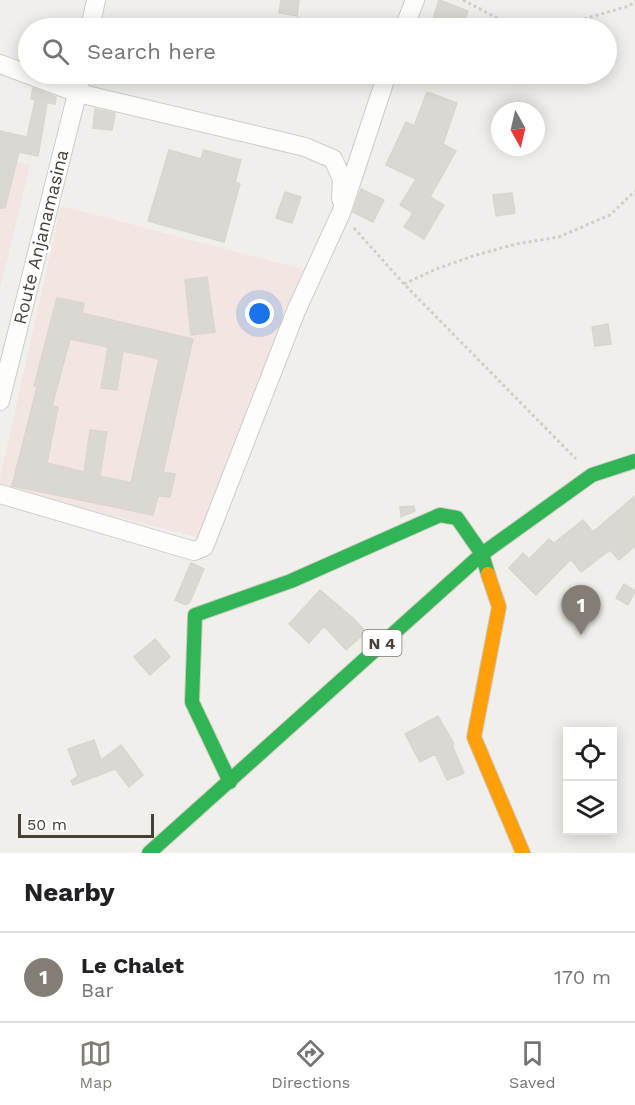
<!DOCTYPE html>
<style>
:root{--surface:#fff;--page:#f2f2f2;--text:#202124;--muted:#757577;--line:#e0e0e0;--accent:#837d75}
body{margin:0;font-family:"Work Sans",sans-serif;background:var(--page);color:var(--text)}
.controls{position:absolute;right:18px;bottom:18px;display:grid;overflow:hidden;border-radius:0px;box-shadow:0 3px 15px #0003}
.controls button{width:54px;height:54px;display:grid;place-items:center;padding:0;border:0;border-bottom:2px solid var(--line);background:var(--surface);color:var(--text);font:30px sans-serif}
.compass{position:absolute;left:491px;top:102px;width:54px;height:54px;border-radius:50%;background:var(--surface);box-shadow:0 3px 15px #0003;rotate:172deg}
.scale{position:absolute;left:18px;bottom:15px;width:136px;box-sizing:border-box;padding-left:6px;border:3px solid #484036;border-top:0;font-size:16px;line-height:21px;white-space:nowrap;color:#484036;-webkit-text-stroke:4px #fff;paint-order:stroke}
.you{position:absolute;left:260px;top:314px;width:21px;height:21px;margin:-15px;border:4px solid #fff;border-radius:50%;background:#1a73e8;box-shadow:0 0 0 9px #1a73e833}
.badge{display:grid;place-items:center;width:39px;height:39px;border-radius:50%;background:var(--accent);color:#fff;font-size:20px;font-weight:700}
.pin{position:absolute;translate:-50% -50px;filter:drop-shadow(0 2px 3px #0008)}
.pin::after{content:'';position:absolute;top:32px;width:21px;height:18px;background:inherit;clip-path:polygon(0 0,100% 0,50% 100%)}
.list{margin:0;padding:0;list-style:none}
h2{display:flex;justify-content:space-between;align-items:center;height:78px;margin:0;padding:0 24px;font-size:26px}
h2 small{font-size:20px;font-weight:400;color:var(--muted)}
.list li{display:grid;grid-template-columns:39px 1fr auto;gap:18px;align-items:center;box-sizing:border-box;height:90px;padding:0 24px;border-top:2px solid var(--line)}
.list b{display:block;font-size:22px;white-space:nowrap}
.list p{margin:0;font-size:20px;white-space:nowrap;color:var(--muted)}
.list em{font-size:20px;font-style:normal;color:var(--muted)}
.icon{flex:none;width:33px;height:33px;fill:none;stroke:currentColor;stroke-width:2;stroke-linecap:round;stroke-linejoin:round}
.map{position:relative;flex:none;width:635px;height:853px;overflow:hidden}
.search{position:absolute;background:var(--surface);box-shadow:0 3px 15px #0003;left:18px;right:18px;top:18px;height:66px;display:flex;align-items:center;gap:15px;box-sizing:border-box;padding:0 21px;border-radius:33px;color:var(--muted);font-size:22px}
.sheet{height:168px;background:var(--surface)}
nav{display:flex;justify-content:space-around;align-items:center;box-sizing:border-box;height:84px;border-top:2px solid var(--line);background:var(--surface);font-size:16px;color:var(--muted)}
nav a{display:grid;justify-items:center;gap:3px}
nav .on{color:var(--accent)}
.map>svg:first-child{display:block}
</style>
<div class="map">
<svg width="635" height="853" viewBox="0 0 635 853">
<rect width="100%" height="100%" fill="#f1efeb"/>
<path fill="#f3e5e2" d="M 0,158 L 30,165 L 0,289 Z
M 61,206 L 310,271 L 200,538 L 0,487 L 0,478 Z"/>
<path fill="#dbd8d3" stroke="#d9d6d0" stroke-width="1.5" fill-rule="evenodd" d="M 281,0 L 299,0 L 297,16 L 279,13 Z
M 439,0 L 468,11 L 462,28 L 433,19 Z
M 33,88 L 56,97 L 55,104 L 31,99 Z
M 427,92 L 457,103 L 443,144 L 456,151 L 430,197 L 444,205 L 424,239 L 404,227 L 413,213 L 400,205 L 416,179 L 386,165 L 406,122 L 414,126 Z
M 35,101 L 47,103 L 38,156 L 19,152 L 5,208 L 0,208 L 0,131 L 27,137 Z
M 95,109 L 115,113 L 112,130 L 93,128 Z
M 169,150 L 201,159 L 204,150 L 241,160 L 235,182 L 240,184 L 224,242 L 148,221 Z
M 361,189 L 384,200 L 373,222 L 353,212 Z
M 285,192 L 301,197 L 292,223 L 276,218 Z
M 512,193 L 515,213 L 496,216 L 493,195 Z
M 207,277 L 215,332 L 191,335 L 185,280 Z
M 57,298 L 84,303 L 82,313 L 193,339 L 163,472 L 175,474 L 170,497 L 158,496 L 153,515 L 12,486 L 37,387 L 34,386 ZM 70,339 L 108,347 L 101,388 L 117,390 L 123,351 L 159,359 L 131,483 L 100,476 L 107,432 L 90,430 L 84,472 L 47,463 L 58,407 L 52,406 Z
M 608,324 L 611,344 L 595,346 L 592,327 Z
M 635,496 L 635,546 L 619,560 L 610,550 L 581,572 L 571,559 L 536,595 L 509,568 L 523,553 L 529,559 L 549,539 L 554,543 L 583,520 L 593,532 Z
M 414,506 L 415,511 L 401,517 L 400,507 Z
M 191,563 L 204,569 L 190,602 L 186,605 L 175,600 Z
M 624,584 L 635,591 L 628,605 L 616,598 Z
M 320,590 L 354,619 L 366,632 L 346,650 L 324,626 L 309,643 L 289,624 Z
M 155,639 L 170,657 L 150,675 L 134,657 Z
M 438,716 L 454,744 L 452,745 L 464,773 L 447,780 L 435,754 L 420,762 L 405,734 Z
M 94,740 L 101,760 L 121,745 L 143,775 L 129,787 L 115,769 L 73,785 L 71,781 L 78,776 L 68,749 Z"/>
<g fill="none" stroke-linecap="round" stroke-linejoin="round">
<g stroke="#cfcdc8" stroke-width="20">
<path id="street" d="M 90,28 L 96,0
M 404,28 L 415,0
M 0,64 L 78,93 L 305,147 L 333,159 L 342,179 L 341,199
M 0,401 L 82,74
M 0,494 L 194,551 L 204,547 L 296,311 L 341,213 L 387,74"/>
</g>
<g stroke="#d1ccc2" stroke-width="16">
<path id="fast" d="M 230,782 L 192,702 L 195,615 L 291,581 L 440,515 L 457,518 L 482,554 L 488,574
M 149,853 L 482,554 L 592,475 L 635,461"/>
</g>
<g stroke="#d1ccc2" stroke-width="16">
<path id="slow" d="M 488,574 L 499,607 L 474,737 L 523,853"/>
</g>
<path stroke="#d2cecb" stroke-width="3" stroke-dasharray="3 3" stroke-linecap="butt" d="M 463,0 L 516,28
M 537,28 L 566,24 L 629,6 L 635,1
M 354,228 L 404,284 L 576,459
M 404,284 L 436,269 L 473,256 L 516,244 L 559,237 L 610,215 L 635,191"/>
<use href="#street" stroke="#fdfdfc" stroke-width="18"/>
<use href="#fast" stroke="#30b455" stroke-width="14"/>
<use href="#slow" stroke="#ff9f0a" stroke-width="14"/>
</g>
<g text-anchor="middle" stroke-width="5" stroke-linejoin="round" paint-order="stroke">
<rect fill="#fff" stroke="#7f7972" stroke-width="1.5" x="362.5" y="630" width="39" height="26" rx="4.5"/>
<g font-size="16" font-weight="bold" fill="#484036">
<text x="382" y="649">N 4</text>
</g>
<g font-size="18" fill="#484036" stroke="#fff">
<text transform="translate(41 237) rotate(-76)" y="6">Route Anjanamasina</text>
</g>
</g>
</svg>
<div class="controls">
<button><svg class="icon" aria-label="locate" viewBox="0 0 24 24"><circle cx="12" cy="12" r="6"/><path d="M12 2v4M12 18v4M2 12h4M18 12h4"/></svg></button>
<button><svg class="icon" aria-label="layers" viewBox="0 0 24 24"><path d="M12 4l9 5-9 5-9-5zM3 14l9 5 9-5"/></svg></button>
</div>
<svg class="compass" viewBox="-18 -18 36 36"><path d="M0-13l5 13h-10z" fill="#e53935"/><path d="M0 13l5-13h-10z" fill="#757577"/></svg>
<div class="scale">50 m</div>
<div class="you"></div>
<div class="pin badge" style="left:581px;top:635px">1</div>
<div class="search"><svg class="icon" aria-label="search" viewBox="0 0 24 24"><circle cx="10" cy="10" r="6"/><path d="M15 15l6 6"/></svg>Search here</div>
</div>
<section class="sheet">
<h2>Nearby<small></small></h2>
<ul class="list">
<li><span class="badge">1</span><div><b>Le Chalet</b><p>Bar</p></div><em>170 m</em></li>
</ul>
</section>
<nav>
<a class="on"><svg class="icon" aria-label="map" viewBox="0 0 24 24"><path d="M3 6l6-2 6 2 6-2v14l-6 2-6-2-6 2zM9 4v14M15 6v14"/></svg>Map</a>
<a><svg class="icon" aria-label="directions" viewBox="0 0 24 24"><path d="M12 3l9 9-9 9-9-9zM9 14v-3h6M13 9l2 2-2 2"/></svg>Directions</a>
<a><svg class="icon" aria-label="saved" viewBox="0 0 24 24"><path d="M7 4h10v16l-5-4-5 4z"/></svg>Saved</a>
</nav>
